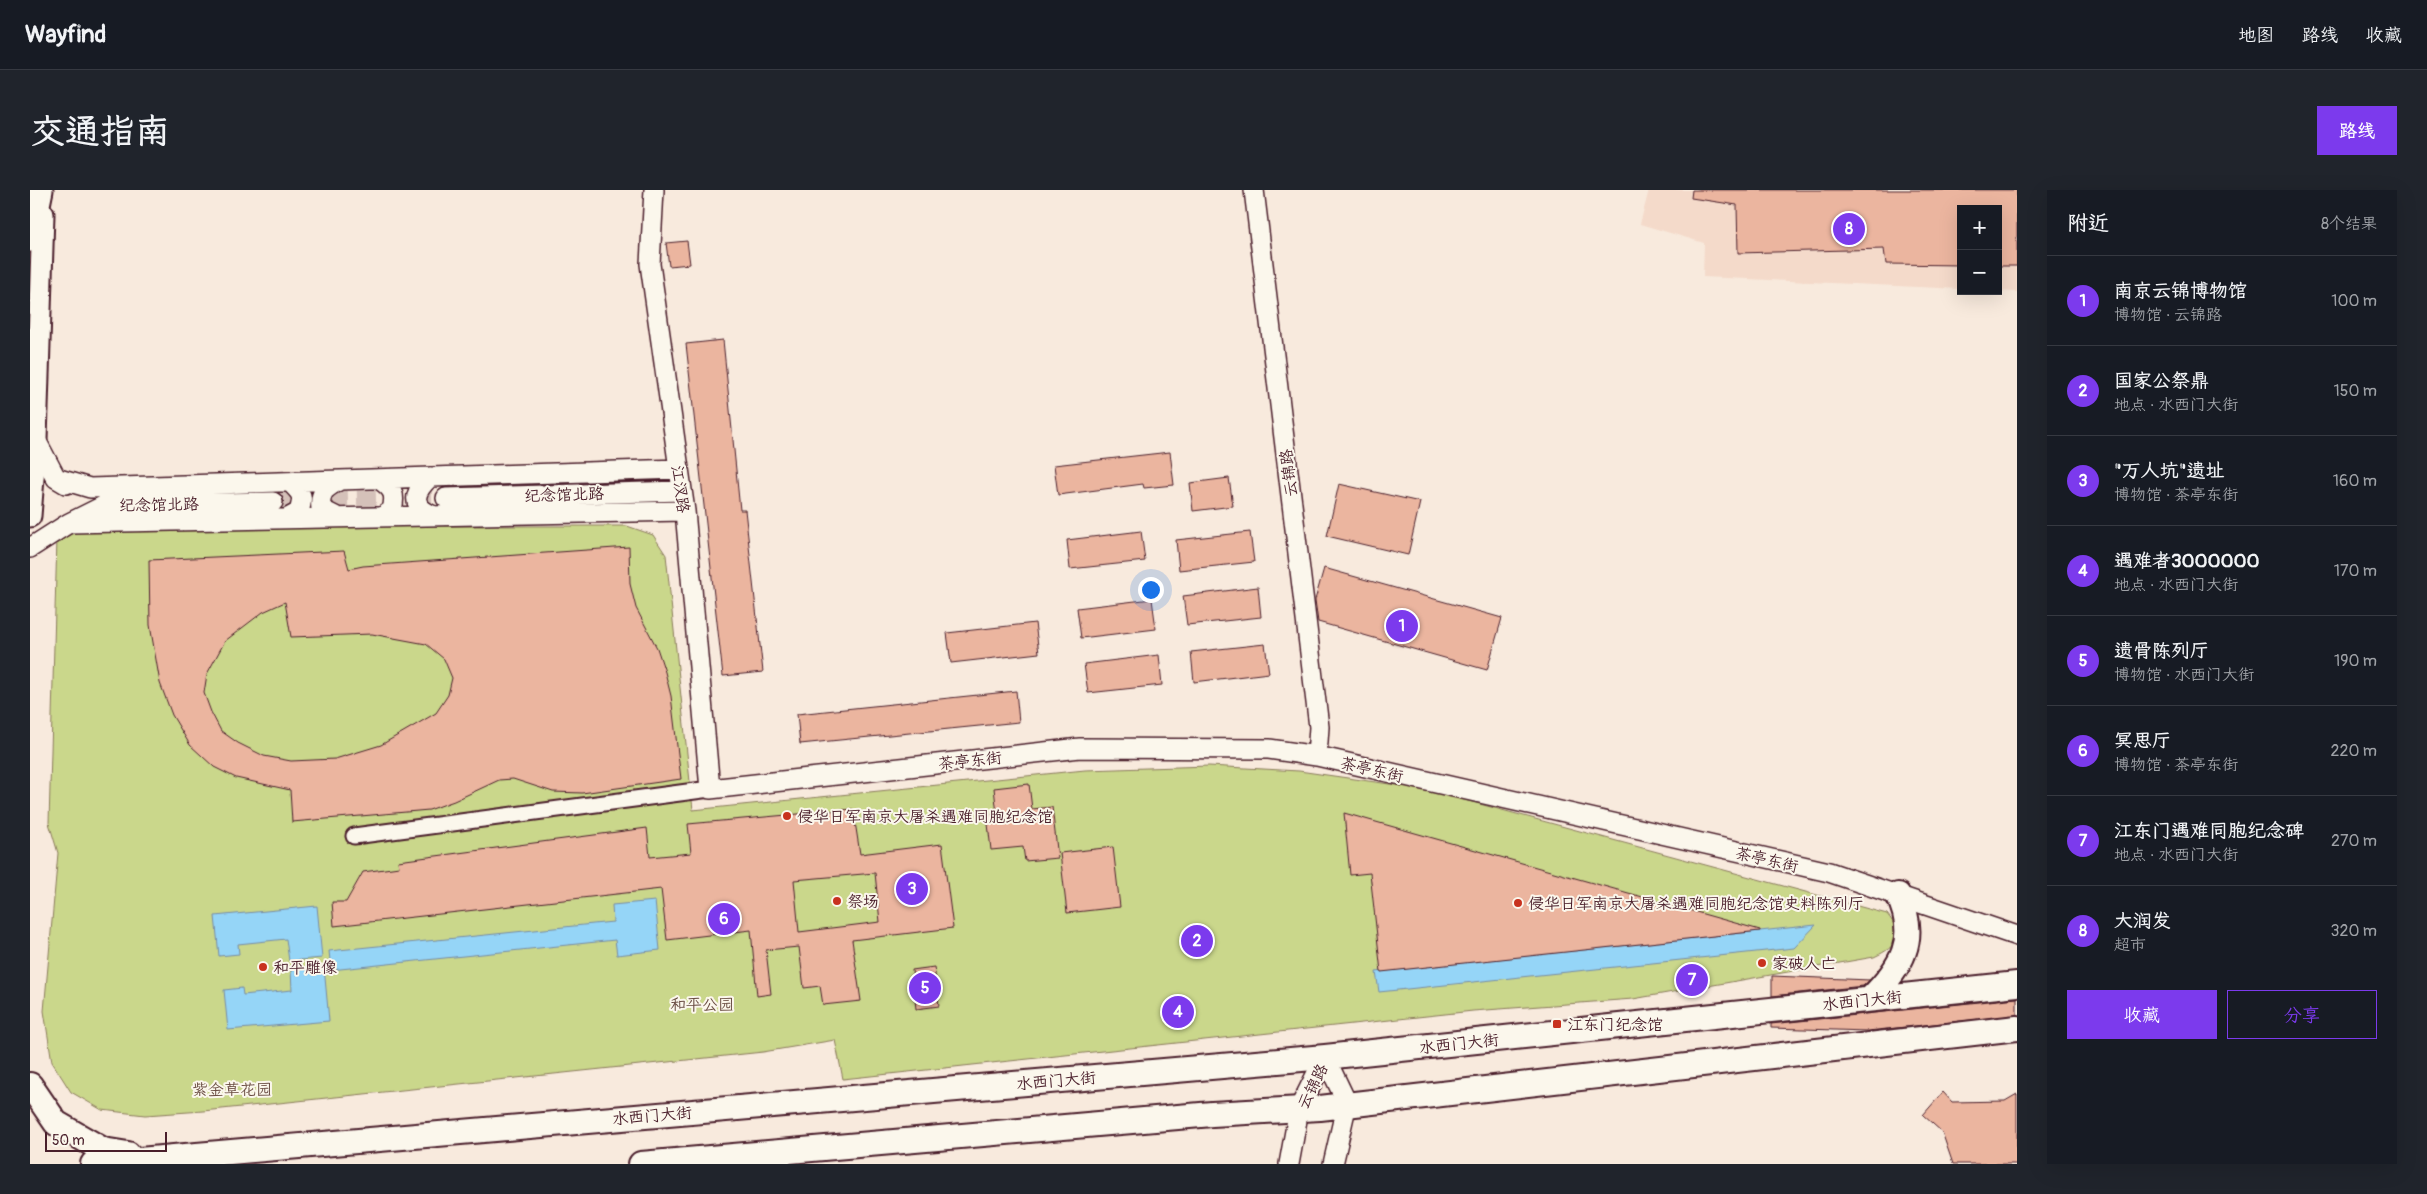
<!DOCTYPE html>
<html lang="zh">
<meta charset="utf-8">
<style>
:root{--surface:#171b24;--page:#20242c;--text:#f1f3f6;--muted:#9ea1a6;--line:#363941;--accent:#7c3aed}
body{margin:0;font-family:Pangolin,"LXGW WenKai TC",sans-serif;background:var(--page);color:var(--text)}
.controls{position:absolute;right:15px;top:15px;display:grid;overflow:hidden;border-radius:0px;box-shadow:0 5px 20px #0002}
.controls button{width:45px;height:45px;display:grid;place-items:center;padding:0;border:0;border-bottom:1px solid var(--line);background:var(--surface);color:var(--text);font:25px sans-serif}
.scale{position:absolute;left:15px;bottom:12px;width:122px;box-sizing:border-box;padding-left:5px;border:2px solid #4a1f2b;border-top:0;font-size:14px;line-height:18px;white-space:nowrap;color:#4a1f2b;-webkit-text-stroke:4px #fbf7ec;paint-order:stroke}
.you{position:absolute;left:1120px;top:399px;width:18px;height:18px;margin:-12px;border:4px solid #fff;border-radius:50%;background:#1a73e8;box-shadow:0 0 0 8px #1a73e833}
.badge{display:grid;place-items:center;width:32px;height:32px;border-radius:50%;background:var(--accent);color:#fff;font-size:16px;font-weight:700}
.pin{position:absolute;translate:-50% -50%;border:2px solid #fff;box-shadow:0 1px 5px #0006}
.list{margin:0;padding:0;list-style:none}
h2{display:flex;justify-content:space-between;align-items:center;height:65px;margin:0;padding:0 20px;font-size:21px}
h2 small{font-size:16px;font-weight:400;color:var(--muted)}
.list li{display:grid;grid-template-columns:32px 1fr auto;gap:15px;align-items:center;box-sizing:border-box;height:90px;padding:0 20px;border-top:1px solid var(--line)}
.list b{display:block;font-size:19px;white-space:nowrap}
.list p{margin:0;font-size:16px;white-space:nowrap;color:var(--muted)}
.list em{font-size:16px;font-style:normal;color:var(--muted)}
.actions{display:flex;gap:10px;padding:15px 20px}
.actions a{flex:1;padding:11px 0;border:1px solid var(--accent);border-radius:0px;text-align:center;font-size:18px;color:var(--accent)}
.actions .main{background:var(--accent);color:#fff}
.map{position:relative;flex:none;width:1987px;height:974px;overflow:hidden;border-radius:0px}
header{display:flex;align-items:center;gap:30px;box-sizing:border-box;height:70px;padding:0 25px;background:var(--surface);border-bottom:1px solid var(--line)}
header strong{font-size:24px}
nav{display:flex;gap:28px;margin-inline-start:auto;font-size:18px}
.intro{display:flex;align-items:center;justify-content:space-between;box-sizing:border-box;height:120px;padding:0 30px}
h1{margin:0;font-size:35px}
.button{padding:12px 22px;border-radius:0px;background:var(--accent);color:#fff;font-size:18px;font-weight:700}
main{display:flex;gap:30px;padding:0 30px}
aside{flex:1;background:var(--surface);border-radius:0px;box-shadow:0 5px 20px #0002}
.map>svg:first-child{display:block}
</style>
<header>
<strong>Wayfind</strong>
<nav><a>地图</a><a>路线</a><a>收藏</a></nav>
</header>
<div class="intro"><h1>交通指南</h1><a class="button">路线</a></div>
<main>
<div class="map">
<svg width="1987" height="974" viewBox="0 0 1987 974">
<rect width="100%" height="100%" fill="#f8eadd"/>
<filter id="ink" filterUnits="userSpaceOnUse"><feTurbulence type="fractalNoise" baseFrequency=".02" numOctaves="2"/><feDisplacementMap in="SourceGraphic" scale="10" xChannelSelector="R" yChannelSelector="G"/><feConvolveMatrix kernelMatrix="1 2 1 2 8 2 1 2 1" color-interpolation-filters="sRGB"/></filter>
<g filter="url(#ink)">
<path fill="#f4daca" d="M 1619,0 L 1987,0 L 1987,102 L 1968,101 L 1968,19 L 1931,19 L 1931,99 L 1673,87 L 1674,53 L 1610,34 Z"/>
<path fill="#cad78b" stroke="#8a7b5b" d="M 352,336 L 597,336 L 623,345 L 636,365 L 663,620 L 1055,580 L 1179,576 L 1269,581 L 1394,599 L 1857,724 C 1875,746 1868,756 1844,767 L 1603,809 L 1443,821 L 813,889 L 805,850 L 733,862 L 173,921 L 115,925 L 72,920 L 41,902 L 22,872 L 14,821 L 28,663 L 19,633 L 27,349 L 48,342 Z"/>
<path fill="#95d5f7" stroke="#778ca5" d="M 625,711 L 630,760 L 587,765 L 585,750 L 301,780 L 299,761 L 583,732 L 582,715 Z
M 287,716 L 292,768 L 259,771 L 256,749 L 208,754 L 209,764 L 189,766 L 185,726 Z
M 1786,735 L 1764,758 L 1349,802 L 1346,782 Z
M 294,777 L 299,831 L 198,840 L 194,800 L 212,798 L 213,805 L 262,800 L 261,780 Z"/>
<path fill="#ebb59f" stroke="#4a1f2b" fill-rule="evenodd" d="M 1662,0 L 1987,0 L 1987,76 L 1968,76 L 1968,19 L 1931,19 L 1931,75 L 1856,74 L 1854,59 L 1708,63 L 1707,15 L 1661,8 Z
M 657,51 L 660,74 L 639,76 L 636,53 Z
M 693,150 L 710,320 L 715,320 L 733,482 L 693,486 L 656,154 Z
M 1140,262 L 1144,295 L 1114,298 L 1113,294 L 1028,305 L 1024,275 Z
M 1199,288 L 1203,316 L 1163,321 L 1160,293 Z
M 1309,294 L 1390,312 L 1378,365 L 1297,346 Z
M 1111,341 L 1115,371 L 1040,379 L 1037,350 Z
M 1220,342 L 1224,372 L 1149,380 L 1146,350 Z
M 599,357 L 600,394 L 606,418 L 627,458 L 635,482 L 641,506 L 651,589 L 552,603 L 523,602 L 483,589 L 469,590 L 424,611 L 399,620 L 262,632 L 260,600 L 206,588 L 184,577 L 160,555 L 142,525 L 130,493 L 120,435 L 119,370 L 314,361 L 319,379 L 333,376 ZM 255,412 L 261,447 L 342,444 L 396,454 L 414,469 L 422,488 L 418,505 L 406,523 L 351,555 L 305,569 L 261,571 L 234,566 L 208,553 L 191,541 L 181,522 L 174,503 L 177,484 L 195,451 L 233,422 Z
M 1294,378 L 1472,428 L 1457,480 L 1288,432 L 1285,410 Z
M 1228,397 L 1231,427 L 1157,435 L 1153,406 Z
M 1122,409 L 1126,439 L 1051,448 L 1047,418 Z
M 1005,433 L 1009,463 L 921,473 L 917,443 Z
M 1235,454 L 1239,483 L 1164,492 L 1161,462 Z
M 1129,465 L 1132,495 L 1058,503 L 1054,474 Z
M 986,501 L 989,532 L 770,554 L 767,524 Z
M 999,594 L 1002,619 L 1022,617 L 1028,668 L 995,671 L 993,657 L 961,660 L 957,625 L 967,624 L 964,598 Z
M 823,619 L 830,664 L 912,654 L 923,738 L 822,750 L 831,811 L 793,815 L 790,796 L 774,798 L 769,757 L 736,760 L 741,804 L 727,806 L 721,740 L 637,750 L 631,699 L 304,736 L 302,712 L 316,712 L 333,682 L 369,677 L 368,671 L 617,638 L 620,667 L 661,663 L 658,634 ZM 845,683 L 850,732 L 769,742 L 764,690 Z
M 1314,623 L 1730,740 L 1730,741 L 1351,782 L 1340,683 L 1320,685 Z
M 1083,657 L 1090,717 L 1037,723 L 1030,663 Z
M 904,777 L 909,816 L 886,819 L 882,780 Z
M 1742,786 L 1840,790 L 1833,796 L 1742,806 Z
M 1987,808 L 1987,825 L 1838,841 L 1741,838 L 1741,834 Z
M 1913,902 L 1922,912 L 1975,911 L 1987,904 L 1987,974 L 1923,974 L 1912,942 L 1893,925 Z"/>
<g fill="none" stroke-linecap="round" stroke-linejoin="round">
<path stroke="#d5c1b9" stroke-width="19" stroke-dasharray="19 9" stroke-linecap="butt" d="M 243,312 L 416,308"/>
<g stroke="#4a1f2b" stroke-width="19">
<path id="minor" d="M 324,646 L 680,599"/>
</g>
<g stroke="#4a1f2b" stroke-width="22">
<path id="tertiary" d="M 624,0 L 620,74 L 655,321 L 680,599 L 1050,558 L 1239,559 L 1287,566 L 1799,682 L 1987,746
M 1224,0 L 1289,537 L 1287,566
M 6,250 L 26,288 L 36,294
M 400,287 C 383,303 380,316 404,326
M 26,288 L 60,298 L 649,279
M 350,290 C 363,299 366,304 362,320 L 352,327
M 416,308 L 651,301
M 307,327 L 291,319 C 289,302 295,298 310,290
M 258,328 L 269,322 C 274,305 272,304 260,292
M 39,333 L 655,321
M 0,358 L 39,333 L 75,315 L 243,312
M 1295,867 L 1317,913 L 1303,974
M 1259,974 L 1269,919 L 1295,867"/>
</g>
<g stroke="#4a1f2b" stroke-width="25">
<path id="secondary" d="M 0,326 L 6,250 L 13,24"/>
</g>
<g stroke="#4a1f2b" stroke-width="28">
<path id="primary" d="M 1840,809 C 1871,778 1890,749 1868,705
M 0,895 L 26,933 L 73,960 L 98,964
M 63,974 L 1295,867 L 1987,794
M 611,974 L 1182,924 L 1290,918 L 1987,838"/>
</g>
<g stroke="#4a1f2b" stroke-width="29">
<path id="trunk" d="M 0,49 L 10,0"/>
</g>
<use href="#minor" stroke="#fbf7ec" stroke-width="15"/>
<use href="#tertiary" stroke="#fbf7ec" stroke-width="19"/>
<use href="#secondary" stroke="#fbf7ec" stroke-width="21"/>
<use href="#primary" stroke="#fbf7ec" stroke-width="24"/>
<use href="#trunk" stroke="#fbf7ec" stroke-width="25"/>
</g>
</g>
<g fill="#c8321e" stroke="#fbf7ec" stroke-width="2">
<circle cx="757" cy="626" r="5"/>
<circle cx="807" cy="711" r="5"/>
<circle cx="1488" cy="713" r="5"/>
<circle cx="1732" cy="773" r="5"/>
<circle cx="233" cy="777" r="5"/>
<rect x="1522" y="829" width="10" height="10" rx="2.5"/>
</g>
<g text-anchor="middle" stroke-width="4" stroke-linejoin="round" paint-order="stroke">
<g font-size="16" fill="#4a1f2b" stroke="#fbf7ec">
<text transform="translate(1258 283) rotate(-97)" y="6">云锦路</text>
<text transform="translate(651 299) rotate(82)" y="6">江汊路</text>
<text transform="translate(534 304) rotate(-2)" y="6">纪念馆北路</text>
<text transform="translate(129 314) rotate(-1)" y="6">纪念馆北路</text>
<text transform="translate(940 570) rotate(-6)" y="6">茶亭东街</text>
<text transform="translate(1342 579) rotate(13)" y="6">茶亭东街</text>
<text transform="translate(1737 669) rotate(13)" y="6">茶亭东街</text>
<text transform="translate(1832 810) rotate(-6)" y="6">水西门大街</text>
<text transform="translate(1429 853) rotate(-6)" y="6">水西门大街</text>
<text transform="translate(1026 890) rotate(-5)" y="6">水西门大街</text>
<text transform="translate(1282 896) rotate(-64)" y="6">云锦路</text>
<text transform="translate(622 925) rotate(-5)" y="6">水西门大街</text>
</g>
<g font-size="16" fill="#4a1f2b" stroke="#fbf7ec" text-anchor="start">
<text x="767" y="632">侵华日军南京大屠杀遇难同胞纪念馆</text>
<text x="817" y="717">祭场</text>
<text x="1498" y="719">侵华日军南京大屠杀遇难同胞纪念馆史料陈列厅</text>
<text x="1742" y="779">家破人亡</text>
<text x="243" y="783">和平雕像</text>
<text x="1537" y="840">江东门纪念馆</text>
</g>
<g font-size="16" fill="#6a4d43" stroke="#fbf7ec">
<text x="672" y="820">和平公园</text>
<text x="202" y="905">紫金草花园</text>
</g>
</g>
</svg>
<div class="controls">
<button>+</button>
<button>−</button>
</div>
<div class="scale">50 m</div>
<div class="you"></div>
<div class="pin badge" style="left:1372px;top:436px">1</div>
<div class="pin badge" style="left:1167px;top:751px">2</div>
<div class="pin badge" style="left:882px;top:699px">3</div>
<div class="pin badge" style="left:1148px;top:822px">4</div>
<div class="pin badge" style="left:895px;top:798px">5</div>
<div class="pin badge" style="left:694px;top:729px">6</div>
<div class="pin badge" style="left:1662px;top:790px">7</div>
<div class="pin badge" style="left:1819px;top:39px">8</div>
</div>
<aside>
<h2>附近<small>8个结果</small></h2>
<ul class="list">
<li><span class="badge">1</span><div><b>南京云锦博物馆</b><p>博物馆 · 云锦路</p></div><em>100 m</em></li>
<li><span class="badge">2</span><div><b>国家公祭鼎</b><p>地点 · 水西门大街</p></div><em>150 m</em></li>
<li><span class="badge">3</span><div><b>&quot;万人坑&quot;遗址</b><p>博物馆 · 茶亭东街</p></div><em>160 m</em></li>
<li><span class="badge">4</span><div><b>遇难者3000000</b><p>地点 · 水西门大街</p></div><em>170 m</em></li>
<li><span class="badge">5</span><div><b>遗骨陈列厅</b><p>博物馆 · 水西门大街</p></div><em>190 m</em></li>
<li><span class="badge">6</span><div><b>冥思厅</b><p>博物馆 · 茶亭东街</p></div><em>220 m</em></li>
<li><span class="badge">7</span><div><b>江东门遇难同胞纪念碑</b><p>地点 · 水西门大街</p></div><em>270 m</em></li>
<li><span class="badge">8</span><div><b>大润发</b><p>超市</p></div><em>320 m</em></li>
</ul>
<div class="actions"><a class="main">收藏</a><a>分享</a></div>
</aside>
</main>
